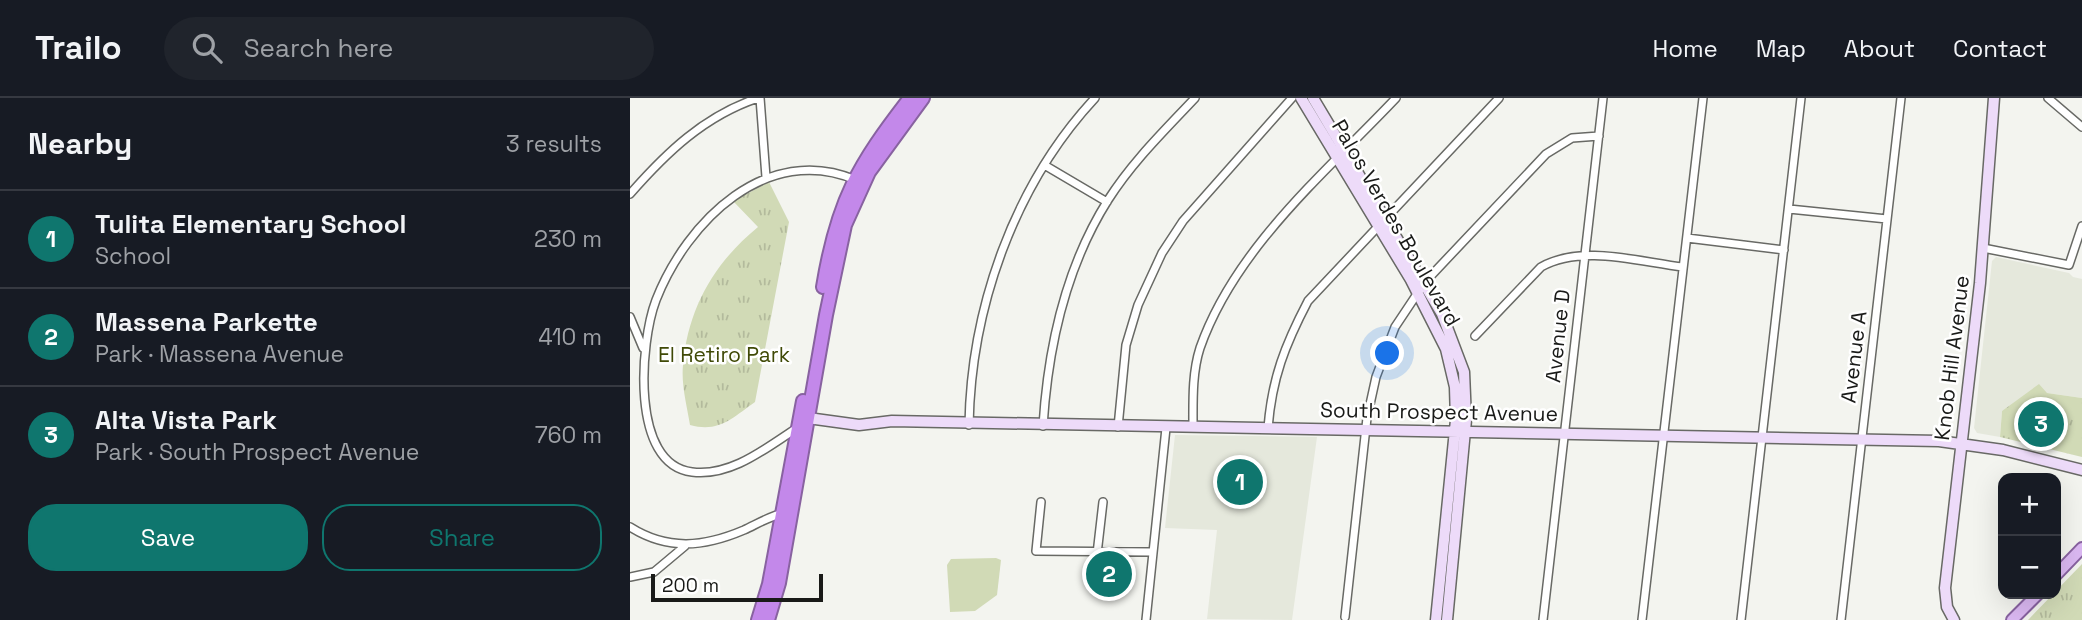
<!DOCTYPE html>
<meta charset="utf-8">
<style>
:root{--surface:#171b24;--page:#20242c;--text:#f1f3f6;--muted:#9ea1a6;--line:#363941;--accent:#0f766e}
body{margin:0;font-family:"Space Grotesk",sans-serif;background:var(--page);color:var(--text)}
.controls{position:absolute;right:21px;bottom:21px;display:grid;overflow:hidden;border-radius:14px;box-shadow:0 7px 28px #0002}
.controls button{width:63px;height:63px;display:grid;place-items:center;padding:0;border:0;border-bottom:2px solid var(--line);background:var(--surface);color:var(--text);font:35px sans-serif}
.scale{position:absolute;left:21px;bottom:18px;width:172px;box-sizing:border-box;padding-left:7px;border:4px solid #191a18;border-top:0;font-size:19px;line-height:24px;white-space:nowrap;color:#191a18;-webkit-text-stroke:5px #fff;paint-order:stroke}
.you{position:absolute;left:758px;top:256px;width:24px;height:24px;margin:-18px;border:5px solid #fff;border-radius:50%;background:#1a73e8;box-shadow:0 0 0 10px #1a73e833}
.badge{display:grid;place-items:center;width:46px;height:46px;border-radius:50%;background:var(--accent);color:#fff;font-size:23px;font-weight:700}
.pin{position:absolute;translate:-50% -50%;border:4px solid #fff;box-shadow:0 2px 7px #0006}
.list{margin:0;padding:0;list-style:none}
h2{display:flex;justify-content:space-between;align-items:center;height:91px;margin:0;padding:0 28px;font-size:30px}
h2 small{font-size:23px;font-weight:400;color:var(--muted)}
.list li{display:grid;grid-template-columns:46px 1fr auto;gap:21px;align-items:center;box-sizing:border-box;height:98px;padding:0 28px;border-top:2px solid var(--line)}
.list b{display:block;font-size:26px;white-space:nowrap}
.list p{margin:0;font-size:23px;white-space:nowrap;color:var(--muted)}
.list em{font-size:23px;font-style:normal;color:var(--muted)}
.actions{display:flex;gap:14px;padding:21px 28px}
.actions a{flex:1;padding:16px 0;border:2px solid var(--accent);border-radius:28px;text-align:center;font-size:24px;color:var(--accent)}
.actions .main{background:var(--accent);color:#fff}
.icon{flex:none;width:38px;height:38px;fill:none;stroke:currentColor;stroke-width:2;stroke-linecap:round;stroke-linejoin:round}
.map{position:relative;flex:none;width:1452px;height:522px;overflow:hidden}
header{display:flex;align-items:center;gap:42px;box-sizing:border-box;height:98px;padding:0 35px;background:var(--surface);border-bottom:2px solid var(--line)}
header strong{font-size:33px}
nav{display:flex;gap:38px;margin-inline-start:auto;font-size:24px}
.search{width:490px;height:63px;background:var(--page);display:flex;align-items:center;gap:18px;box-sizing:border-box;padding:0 24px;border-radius:38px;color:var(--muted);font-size:26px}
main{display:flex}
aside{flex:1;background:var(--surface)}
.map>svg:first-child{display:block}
</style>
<header>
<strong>Trailo</strong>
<div class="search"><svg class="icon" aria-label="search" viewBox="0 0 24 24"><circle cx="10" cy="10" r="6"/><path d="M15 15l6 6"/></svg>Search here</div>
<nav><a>Home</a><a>Map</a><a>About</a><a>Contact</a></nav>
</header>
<main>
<aside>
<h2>Nearby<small>3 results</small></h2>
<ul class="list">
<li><span class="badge">1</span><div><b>Tulita Elementary School</b><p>School</p></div><em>230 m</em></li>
<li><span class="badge">2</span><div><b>Massena Parkette</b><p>Park · Massena Avenue</p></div><em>410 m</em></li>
<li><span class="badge">3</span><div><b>Alta Vista Park</b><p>Park · South Prospect Avenue</p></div><em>760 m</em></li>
</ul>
<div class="actions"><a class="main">Save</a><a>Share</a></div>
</aside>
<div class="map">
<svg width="1452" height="522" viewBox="0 0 1452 522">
<defs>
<pattern id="park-tufts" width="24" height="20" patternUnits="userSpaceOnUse" patternTransform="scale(1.75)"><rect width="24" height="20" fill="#d1dab6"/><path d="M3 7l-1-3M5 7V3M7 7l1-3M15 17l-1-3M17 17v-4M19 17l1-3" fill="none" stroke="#b3ba9c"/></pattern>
</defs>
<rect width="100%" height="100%" fill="#f3f4ef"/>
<path fill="#e5e8dc" d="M 1366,159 L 1439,175 L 1443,179 L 1452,181 L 1452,300 L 1417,295 L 1372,313 L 1370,339 L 1347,335 L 1344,330 L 1362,163 Z
M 545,337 L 687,339 L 662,522 L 577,521 L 587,432 L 535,430 Z"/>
<path fill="#d1dab6" d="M 366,460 L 371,462 L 367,497 L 345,513 L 320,514 L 317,467 L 321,461 Z"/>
<path fill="url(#park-tufts)" d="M 139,84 L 159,124 L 125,304 C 102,320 89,335 60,327 C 57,308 51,287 53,267 C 58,210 84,165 128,129 L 103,103 Z
M 1409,286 L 1417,295 L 1452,300 L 1452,359 L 1370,339 L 1372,313 Z
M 474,460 L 487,460 L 484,493 L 470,492 Z
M 1452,466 L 1452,522 L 1398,522 Z"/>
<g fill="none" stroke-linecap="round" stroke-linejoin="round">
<g stroke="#686965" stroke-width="10">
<path id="street" d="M 130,0 L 136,79
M 1418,0 L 1452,29
M 416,68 L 477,104
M 0,96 C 36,55 74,18 128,0
M 1159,111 L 1257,121
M 1057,140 L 1154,152
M 1353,150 L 1439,167 L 1452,128
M 0,219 L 13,250
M 845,238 L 911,169 C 952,146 1009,164 1053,169
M 339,327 C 341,210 384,87 465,0
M 413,328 C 418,249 435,170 478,102 C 502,64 534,33 565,0
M 488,329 L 496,247 L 508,207 L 532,155 L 553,123 L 662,0
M 563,329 C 563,303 562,275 570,250 C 605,150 695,75 766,0
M 167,330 C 136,350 101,379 62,374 C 0,367 10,244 26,202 C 57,123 137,44 226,82
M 638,330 C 642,280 655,247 678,203 L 869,0
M 411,404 L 406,453 L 522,454
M 0,429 C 38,453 74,449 114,432 C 127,426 140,418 154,415
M 467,456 L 473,404
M 0,479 L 24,474 L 55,448
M 715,519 L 737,320 L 746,279 L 765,229 L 795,184 L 916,56 L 942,40 L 969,38
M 516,522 L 536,330
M 913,522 L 973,0
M 1012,522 L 1073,0
M 1111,522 L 1171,0
M 1211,522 L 1271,0"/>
</g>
<g stroke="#686965" stroke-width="13">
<path id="secondary" d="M 671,0 L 781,182 L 816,251 L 825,289 L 826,322 L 806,522
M 683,0 L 812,216 L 834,274 L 836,322 L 817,522
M 174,324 L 178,320 L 229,327 L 262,323 L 1309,343 L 1373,352 L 1452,372
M 1324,522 L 1317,509 L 1315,490 L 1350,185 L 1364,0"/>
</g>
<g stroke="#8862a0" stroke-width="14">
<path id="primary" d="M 1426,477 L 1452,450
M 1382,522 L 1408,496"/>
</g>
<g stroke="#8862a0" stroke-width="16">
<path id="highway" d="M 193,189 C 207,103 228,67 280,0
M 128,522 L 139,486 L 173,303
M 138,522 L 149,485 L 196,217 L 215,127 L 239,74 L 293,0"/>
</g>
<use href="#street" stroke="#fff" stroke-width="7"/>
<use href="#secondary" stroke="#eddbf9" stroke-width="10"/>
<use href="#primary" stroke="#dbb8f2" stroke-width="10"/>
<use href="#highway" stroke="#c388ea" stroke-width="12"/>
</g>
<g text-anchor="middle" stroke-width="5" stroke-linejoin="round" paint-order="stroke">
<g font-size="21" fill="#191a18" stroke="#fff">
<text transform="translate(766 125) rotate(60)" y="7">Palos Verdes Boulevard</text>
<text transform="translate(928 238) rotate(-84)" y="7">Avenue D</text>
<text transform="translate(1224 259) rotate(-83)" y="7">Avenue A</text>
<text transform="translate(1322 260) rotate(-83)" y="7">Knob Hill Avenue</text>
<text transform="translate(809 314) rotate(1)" y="7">South Prospect Avenue</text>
</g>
<g font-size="21" fill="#404a07" stroke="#fff">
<text x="94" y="264">El Retiro Park</text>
</g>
</g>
</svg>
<div class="controls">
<button>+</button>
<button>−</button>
</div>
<div class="scale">200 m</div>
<div class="you"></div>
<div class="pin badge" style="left:610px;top:384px">1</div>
<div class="pin badge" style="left:479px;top:476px">2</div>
<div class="pin badge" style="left:1411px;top:326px">3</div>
</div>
</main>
